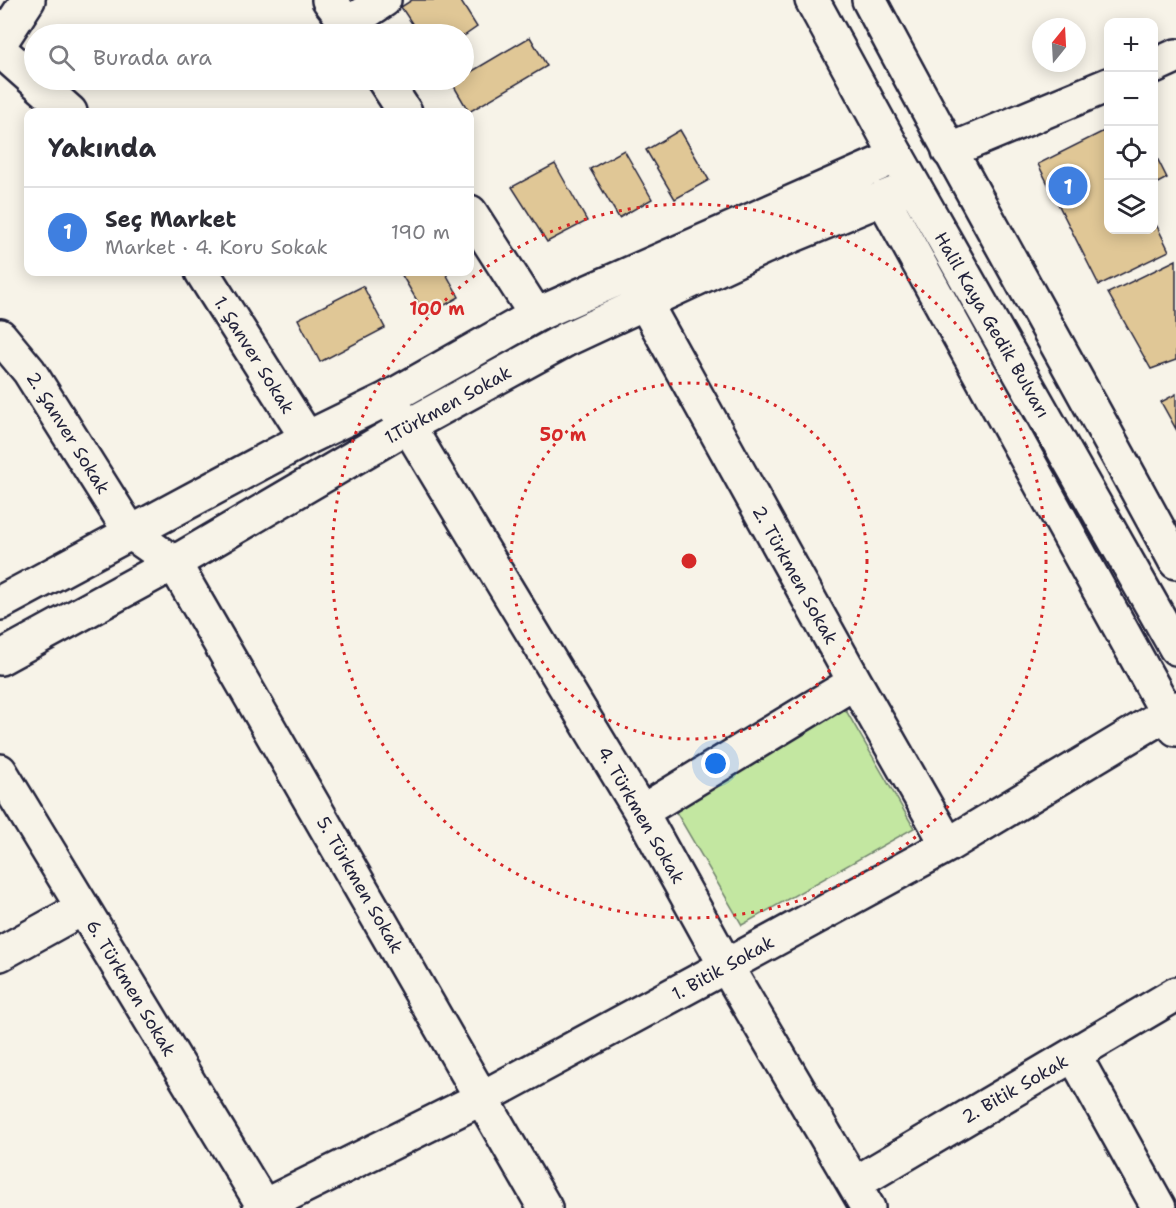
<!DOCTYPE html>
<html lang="tr">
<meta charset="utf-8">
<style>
:root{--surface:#fff;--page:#f7f7f7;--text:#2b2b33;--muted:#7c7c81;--line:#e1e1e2;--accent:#2563eb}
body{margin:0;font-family:"Shantell Sans",sans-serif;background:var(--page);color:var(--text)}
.controls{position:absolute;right:18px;top:18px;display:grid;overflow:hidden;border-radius:12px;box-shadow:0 3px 15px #0003}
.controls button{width:54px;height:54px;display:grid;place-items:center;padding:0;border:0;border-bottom:2px solid var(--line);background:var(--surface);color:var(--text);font:30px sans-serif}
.compass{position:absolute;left:1032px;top:18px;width:54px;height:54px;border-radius:50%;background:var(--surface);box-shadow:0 3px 15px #0003;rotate:18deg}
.you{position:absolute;left:716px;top:764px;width:21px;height:21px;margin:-15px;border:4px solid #fff;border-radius:50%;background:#1a73e8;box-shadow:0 0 0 9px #1a73e833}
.badge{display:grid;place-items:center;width:39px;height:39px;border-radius:50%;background:var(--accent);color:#fff;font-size:20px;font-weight:700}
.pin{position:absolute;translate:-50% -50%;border:3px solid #fff;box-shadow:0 2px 6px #0006}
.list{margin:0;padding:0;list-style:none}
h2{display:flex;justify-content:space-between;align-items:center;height:78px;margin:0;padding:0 24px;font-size:26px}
h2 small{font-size:20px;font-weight:400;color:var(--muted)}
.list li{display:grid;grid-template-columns:39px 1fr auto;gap:18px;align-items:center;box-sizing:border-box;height:90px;padding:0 24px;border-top:2px solid var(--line)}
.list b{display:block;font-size:22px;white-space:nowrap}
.list p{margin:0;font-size:20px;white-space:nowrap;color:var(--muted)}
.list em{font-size:20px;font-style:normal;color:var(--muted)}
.icon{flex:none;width:33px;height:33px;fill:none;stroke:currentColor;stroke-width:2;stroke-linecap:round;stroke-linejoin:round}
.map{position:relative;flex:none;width:1176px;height:1208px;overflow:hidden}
.search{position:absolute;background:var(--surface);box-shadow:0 3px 15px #0003;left:24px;top:24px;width:450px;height:66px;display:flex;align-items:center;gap:15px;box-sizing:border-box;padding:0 21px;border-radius:33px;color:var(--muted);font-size:22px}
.panel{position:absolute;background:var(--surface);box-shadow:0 3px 15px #0003;left:24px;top:108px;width:450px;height:168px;border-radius:12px}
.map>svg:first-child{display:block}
</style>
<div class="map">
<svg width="1176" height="1208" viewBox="0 0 1176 1208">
<rect width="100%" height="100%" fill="#f7f3e8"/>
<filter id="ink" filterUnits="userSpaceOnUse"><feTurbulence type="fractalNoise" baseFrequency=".0167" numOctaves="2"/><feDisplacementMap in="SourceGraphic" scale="12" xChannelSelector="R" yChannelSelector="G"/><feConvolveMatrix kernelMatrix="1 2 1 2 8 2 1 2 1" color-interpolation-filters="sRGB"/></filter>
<g filter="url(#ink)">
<path fill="#c3e7a1" stroke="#72846e" stroke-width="1.5" d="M 844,707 L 914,828 L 742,925 L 672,805 Z"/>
<path fill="#e0c796" stroke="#22223b" stroke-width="1.5" d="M 412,0 L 460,0 L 477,27 L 464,36 L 419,34 L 401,7 Z
M 530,37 L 547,66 L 469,112 L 452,83 L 457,80 L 464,80 L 464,76 Z
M 1108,129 L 1108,230 L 1154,230 L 1154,220 L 1169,251 L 1099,285 L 1038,164 Z
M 680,130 L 709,180 L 675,199 L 646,150 Z
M 624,150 L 652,199 L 619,218 L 590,169 Z
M 1154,152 L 1167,178 L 1154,185 Z
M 555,164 L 587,221 L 547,242 L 512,187 Z
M 1176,260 L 1176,360 L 1151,369 L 1108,293 Z
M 400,272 L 445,272 L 459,297 L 426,316 Z
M 363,286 L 385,328 L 320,362 L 298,319 Z
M 1176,394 L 1176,429 L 1161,402 Z"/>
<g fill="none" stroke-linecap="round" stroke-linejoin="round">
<g stroke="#22223b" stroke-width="38">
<path id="minor" d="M 329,0 L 355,34
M 348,24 L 384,0
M 0,43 L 28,0
M 0,50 L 70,112
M 1154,66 L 1176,56
M 384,80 L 405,112
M 949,151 L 1108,85
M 883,198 L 1176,729
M 470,212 L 536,315
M 202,272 L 307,438
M 645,303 L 855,682 L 948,845
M 0,336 L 29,371 L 131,533 L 174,563 L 545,1208
M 395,409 L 408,426 L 641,812 L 726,966 L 868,1208
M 0,603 L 307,438 L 387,399 L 536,315 L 897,156
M 0,658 L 174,563 L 408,426 L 567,339 L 762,248 L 913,186
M 0,771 L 263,1205
M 641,812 L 855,682
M 0,954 L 83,908
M 1074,1055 L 1159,1208
M 854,1184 L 1176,994
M 260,1208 L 482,1098 L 726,966 L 948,845 L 1176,708"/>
</g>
<g stroke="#22223b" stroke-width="38">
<path id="highway" d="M 812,0 L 897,156 L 1176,648
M 869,0 C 969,189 1075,374 1176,562"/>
</g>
<use href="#minor" stroke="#f7f3e8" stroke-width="33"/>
<use href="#highway" stroke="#f7f3e8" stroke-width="33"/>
</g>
</g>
<g fill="none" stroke="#d62828" stroke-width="3" stroke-dasharray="3 6">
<circle cx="689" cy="561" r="178"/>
<circle cx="689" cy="561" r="357"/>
</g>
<g text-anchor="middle" stroke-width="4.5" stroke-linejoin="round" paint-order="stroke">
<g font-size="18" fill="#22223b" stroke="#f7f3e8">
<text transform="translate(992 325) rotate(60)" y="6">Halil Kaya Gedik Bulvarı</text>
<text transform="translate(254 355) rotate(58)" y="6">1. Şanver Sokak</text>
<text transform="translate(448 405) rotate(-29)" y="6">1.Türkmen Sokak</text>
<text transform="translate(68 433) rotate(58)" y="6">2. Şanver Sokak</text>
<text transform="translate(795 575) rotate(61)" y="6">2. Türkmen Sokak</text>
<text transform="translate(641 815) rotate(60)" y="6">4. Türkmen Sokak</text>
<text transform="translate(360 885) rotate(60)" y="6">5. Türkmen Sokak</text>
<text transform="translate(723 968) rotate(-29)" y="6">1. Bitik Sokak</text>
<text transform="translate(131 988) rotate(59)" y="6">6. Türkmen Sokak</text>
<text transform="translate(1015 1089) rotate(-30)" y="6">2. Bitik Sokak</text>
</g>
</g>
<circle cx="689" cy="561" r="9" fill="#d62828" stroke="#f7f3e8" stroke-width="3"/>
<g font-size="18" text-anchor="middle" font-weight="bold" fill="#d62828" stroke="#f7f3e8" stroke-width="4.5" stroke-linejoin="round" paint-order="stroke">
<text x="437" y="315">100 m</text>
<text x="563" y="441">50 m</text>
</g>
</svg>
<div class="controls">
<button>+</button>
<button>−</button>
<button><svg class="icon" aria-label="locate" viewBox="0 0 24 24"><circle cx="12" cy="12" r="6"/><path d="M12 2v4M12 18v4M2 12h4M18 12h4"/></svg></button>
<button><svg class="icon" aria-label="layers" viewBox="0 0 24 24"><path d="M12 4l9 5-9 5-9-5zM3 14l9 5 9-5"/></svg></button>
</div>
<svg class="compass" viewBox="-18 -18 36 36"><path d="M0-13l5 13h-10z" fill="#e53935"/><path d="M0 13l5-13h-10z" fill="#7c7c81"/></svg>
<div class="you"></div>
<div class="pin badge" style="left:1068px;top:186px;background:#3f7fe0">1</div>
<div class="search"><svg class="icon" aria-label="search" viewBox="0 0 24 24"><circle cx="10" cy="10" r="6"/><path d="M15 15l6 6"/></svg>Burada ara</div>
<section class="panel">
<h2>Yakında<small></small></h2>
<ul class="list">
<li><span class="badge" style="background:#3f7fe0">1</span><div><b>Seç Market</b><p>Market · 4. Koru Sokak</p></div><em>190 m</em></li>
</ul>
</section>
</div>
